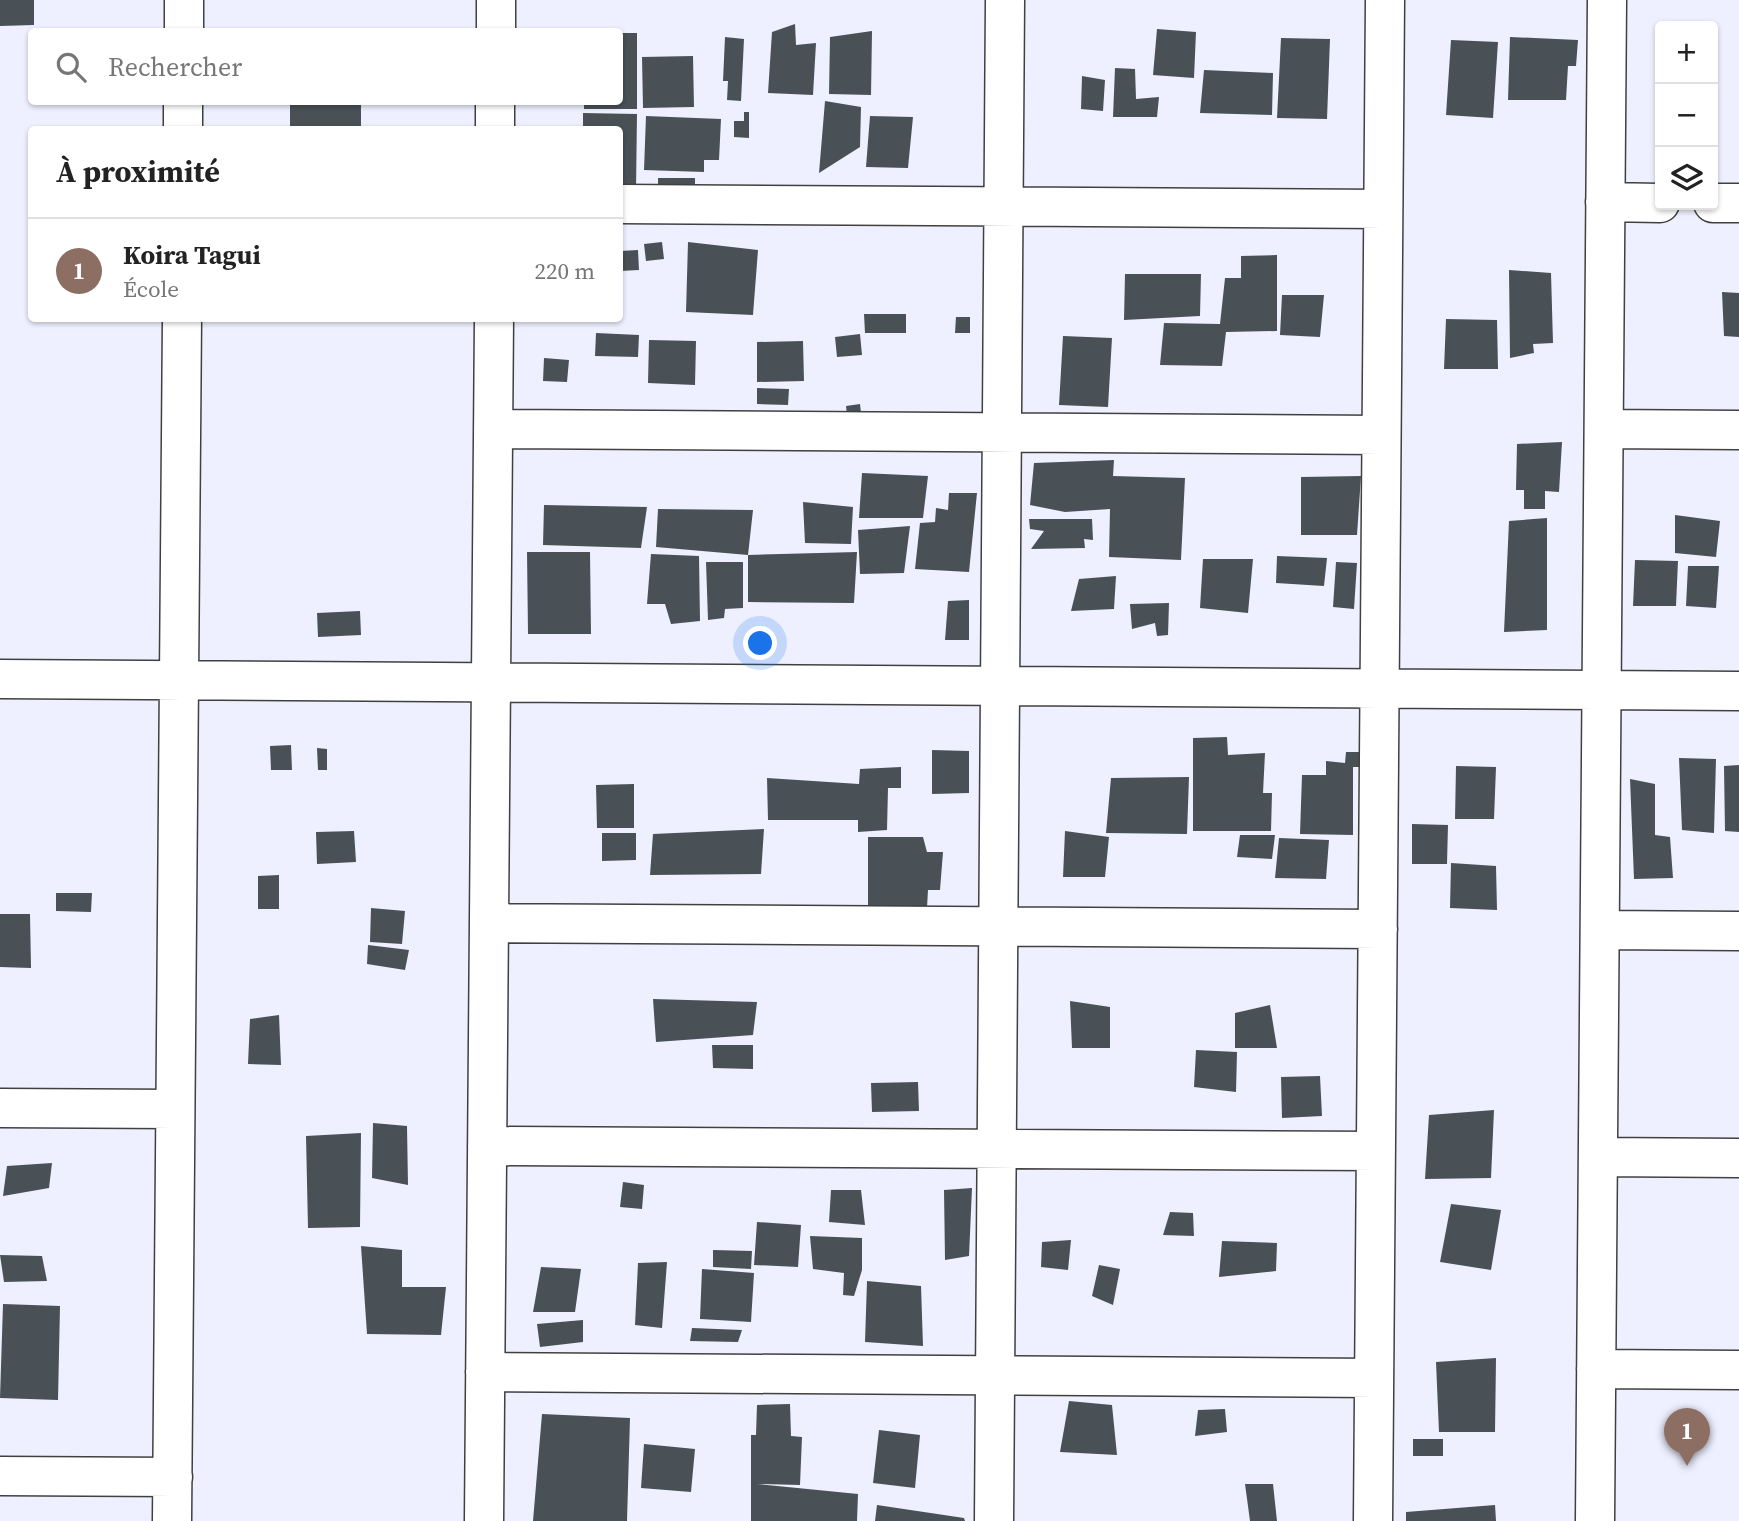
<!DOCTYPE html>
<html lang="fr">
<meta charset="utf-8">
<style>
:root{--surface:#fff;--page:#f6f6f6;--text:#222;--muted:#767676;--line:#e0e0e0;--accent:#226a69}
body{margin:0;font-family:"Source Serif 4",serif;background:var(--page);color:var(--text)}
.controls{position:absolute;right:21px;top:21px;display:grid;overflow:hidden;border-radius:7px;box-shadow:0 2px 5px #0004}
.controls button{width:63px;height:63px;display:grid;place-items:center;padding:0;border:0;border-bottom:2px solid var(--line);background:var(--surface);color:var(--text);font:35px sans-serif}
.you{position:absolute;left:761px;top:644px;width:24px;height:24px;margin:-18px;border:5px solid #fff;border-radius:50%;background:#1a73e8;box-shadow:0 0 0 10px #1a73e833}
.badge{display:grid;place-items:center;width:46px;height:46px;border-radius:50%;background:var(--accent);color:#fff;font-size:23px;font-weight:700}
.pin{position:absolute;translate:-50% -58px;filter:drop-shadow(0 2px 4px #0008)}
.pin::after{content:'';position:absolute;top:37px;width:24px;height:21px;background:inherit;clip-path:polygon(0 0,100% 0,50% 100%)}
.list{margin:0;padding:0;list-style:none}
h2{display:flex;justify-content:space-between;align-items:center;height:91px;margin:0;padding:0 28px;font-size:30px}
h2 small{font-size:23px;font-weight:400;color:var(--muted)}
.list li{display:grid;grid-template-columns:46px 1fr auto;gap:21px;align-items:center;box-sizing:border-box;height:105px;padding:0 28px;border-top:2px solid var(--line)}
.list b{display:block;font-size:26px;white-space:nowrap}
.list p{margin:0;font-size:23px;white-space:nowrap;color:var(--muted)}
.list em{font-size:23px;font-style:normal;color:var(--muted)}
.icon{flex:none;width:38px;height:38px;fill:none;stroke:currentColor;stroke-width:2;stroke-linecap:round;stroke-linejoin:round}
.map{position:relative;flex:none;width:1739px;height:1521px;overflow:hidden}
.search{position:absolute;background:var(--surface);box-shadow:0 2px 5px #0004;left:28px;top:28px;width:595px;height:77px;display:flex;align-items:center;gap:18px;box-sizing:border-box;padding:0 24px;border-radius:7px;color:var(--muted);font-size:26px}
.panel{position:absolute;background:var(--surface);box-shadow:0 2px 5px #0004;left:28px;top:126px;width:595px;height:196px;border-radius:7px}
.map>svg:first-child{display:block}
</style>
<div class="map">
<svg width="1739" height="1521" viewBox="0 0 1739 1521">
<rect width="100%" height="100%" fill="#eef0ff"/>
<path fill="#495156" d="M 0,0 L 34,0 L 34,25 L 0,26 Z
M 795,24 L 796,45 L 816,43 L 813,95 L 768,93 L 772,32 Z
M 1157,29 L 1196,32 L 1194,78 L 1153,75 Z
M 872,31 L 871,95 L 829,94 L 830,37 Z
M 620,33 L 637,33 L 637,109 L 584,109 L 584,102 L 620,102 Z
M 725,37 L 744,39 L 741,101 L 727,100 L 728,81 L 723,81 Z
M 1510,37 L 1578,40 L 1576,66 L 1568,66 L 1566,100 L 1508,100 Z
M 1281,38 L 1330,39 L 1327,119 L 1277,118 Z
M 1451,40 L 1498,42 L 1493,118 L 1446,115 Z
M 693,56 L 694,107 L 643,108 L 642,57 Z
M 1115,68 L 1135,69 L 1136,99 L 1159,97 L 1157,117 L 1113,117 Z
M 1204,70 L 1273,73 L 1272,115 L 1200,113 Z
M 1082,76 L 1105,80 L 1103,111 L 1081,109 Z
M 825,101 L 861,107 L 860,147 L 819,173 Z
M 290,102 L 361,102 L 361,130 L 290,130 Z
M 744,112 L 749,112 L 749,138 L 734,137 L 734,121 L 744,121 Z
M 583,113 L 637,114 L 636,190 L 620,190 L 620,130 L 583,130 Z
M 646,116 L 721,119 L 719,160 L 704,160 L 704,172 L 644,170 Z
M 870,116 L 913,117 L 908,168 L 866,167 Z
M 658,178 L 695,178 L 695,196 L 658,196 Z
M 662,242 L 664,259 L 646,261 L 644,244 Z
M 688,242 L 758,250 L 753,315 L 686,312 Z
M 638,250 L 639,270 L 620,271 L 620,251 Z
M 1277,255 L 1277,331 L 1226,332 L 1222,366 L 1160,365 L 1164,323 L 1220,324 L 1225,278 L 1241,278 L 1241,256 Z
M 1509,270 L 1551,273 L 1553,343 L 1533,344 L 1534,353 L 1510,358 Z
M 1125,274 L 1201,274 L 1200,316 L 1124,320 Z
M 1722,292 L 1739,293 L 1739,337 L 1724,336 Z
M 1282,295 L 1324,295 L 1320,337 L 1280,335 Z
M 864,314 L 906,314 L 906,333 L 865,333 Z
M 956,317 L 970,317 L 970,333 L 955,333 Z
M 1446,319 L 1497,320 L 1498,369 L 1444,369 Z
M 596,333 L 639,335 L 638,357 L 595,356 Z
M 860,334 L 862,355 L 837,357 L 835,337 Z
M 1063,336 L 1112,338 L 1108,407 L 1059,405 Z
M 649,340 L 696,341 L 695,385 L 648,383 Z
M 803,341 L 804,381 L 757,382 L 757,342 Z
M 544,358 L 569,360 L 567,382 L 543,381 Z
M 757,388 L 789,389 L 788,405 L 757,404 Z
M 860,404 L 861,413 L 847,414 L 846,406 Z
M 1562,442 L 1559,492 L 1545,491 L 1545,509 L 1524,509 L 1524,490 L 1516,490 L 1517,444 Z
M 1114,460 L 1113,476 L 1185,478 L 1181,560 L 1109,557 L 1110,509 L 1065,512 L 1030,505 L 1034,463 Z
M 862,473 L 928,476 L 923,518 L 859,518 Z
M 1361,476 L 1357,535 L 1301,535 L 1301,477 Z
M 949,493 L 977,493 L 969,572 L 915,569 L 920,523 L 935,522 L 936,508 L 948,510 Z
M 803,502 L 853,507 L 851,544 L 805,543 Z
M 544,505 L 647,507 L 641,548 L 543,545 Z
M 658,509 L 753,510 L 748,555 L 656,547 Z
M 1675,515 L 1720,521 L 1716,557 L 1675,553 Z
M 1547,518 L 1547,630 L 1504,632 L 1509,521 Z
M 1029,519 L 1092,519 L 1093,540 L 1084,539 L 1085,548 L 1031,549 L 1044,531 L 1030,529 Z
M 910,526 L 904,573 L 860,574 L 858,530 Z
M 527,552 L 590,552 L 591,634 L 528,634 Z
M 857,552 L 854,603 L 748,602 L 748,555 Z
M 651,554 L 699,556 L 700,621 L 671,624 L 665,604 L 647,604 Z
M 1277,556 L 1327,558 L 1324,586 L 1276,583 Z
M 1203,559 L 1253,559 L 1248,613 L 1200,608 Z
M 1635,560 L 1678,561 L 1676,606 L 1633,606 Z
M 706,562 L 743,562 L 743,608 L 725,609 L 724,618 L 708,620 Z
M 1336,562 L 1357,563 L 1354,609 L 1333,607 Z
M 1688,566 L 1719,566 L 1716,608 L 1686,606 Z
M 1116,576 L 1114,609 L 1071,611 L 1079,579 Z
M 969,600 L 969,640 L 945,640 L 948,601 Z
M 1169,603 L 1168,635 L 1157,636 L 1155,623 L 1132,629 L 1130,604 Z
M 360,611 L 361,635 L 318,637 L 317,613 Z
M 1227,737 L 1228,755 L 1265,753 L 1263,793 L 1272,793 L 1271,831 L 1193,831 L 1193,738 Z
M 291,745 L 292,770 L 271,770 L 270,746 Z
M 317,748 L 327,749 L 327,770 L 318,770 Z
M 932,750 L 969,751 L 969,793 L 932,794 Z
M 1346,752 L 1359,752 L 1359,767 L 1353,767 L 1353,835 L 1300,834 L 1302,775 L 1326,775 L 1326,761 L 1345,763 Z
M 1679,758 L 1716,759 L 1714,833 L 1682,830 Z
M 1739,765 L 1739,832 L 1725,831 L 1724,766 Z
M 1456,766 L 1496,767 L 1494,819 L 1455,819 Z
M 901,767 L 901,788 L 888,788 L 887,830 L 858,832 L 858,820 L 768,820 L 767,778 L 859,784 L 860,769 Z
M 1189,777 L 1187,834 L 1106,833 L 1111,778 Z
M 1630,779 L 1655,784 L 1655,835 L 1670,837 L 1673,878 L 1634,879 Z
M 634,784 L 634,828 L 597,828 L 596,785 Z
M 1412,824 L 1448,825 L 1447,864 L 1412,864 Z
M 764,829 L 761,874 L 650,875 L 653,834 Z
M 354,831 L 356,862 L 317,864 L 316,832 Z
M 1065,831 L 1109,837 L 1105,877 L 1063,877 Z
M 602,833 L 636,833 L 636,860 L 602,861 Z
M 1240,835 L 1275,835 L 1272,859 L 1237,857 Z
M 868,837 L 923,837 L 927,852 L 943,852 L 940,890 L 928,890 L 927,908 L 868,909 Z
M 1279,838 L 1329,840 L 1326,879 L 1275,878 Z
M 1451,863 L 1496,866 L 1497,910 L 1450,908 Z
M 279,875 L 279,909 L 258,909 L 258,876 Z
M 56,893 L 92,893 L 91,912 L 56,911 Z
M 371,908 L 405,911 L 402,944 L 370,942 Z
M 0,914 L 30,914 L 31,968 L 0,967 Z
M 368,945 L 409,950 L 405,970 L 367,964 Z
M 653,999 L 757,1002 L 753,1035 L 656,1042 Z
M 1070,1001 L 1110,1007 L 1110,1048 L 1072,1048 Z
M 1270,1005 L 1277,1048 L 1235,1048 L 1235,1013 Z
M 279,1015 L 281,1065 L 248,1064 L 250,1019 Z
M 712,1045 L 753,1045 L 753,1069 L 713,1068 Z
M 1196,1050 L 1237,1052 L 1236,1092 L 1194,1087 Z
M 1320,1076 L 1322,1116 L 1282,1118 L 1281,1077 Z
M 918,1082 L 919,1111 L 872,1112 L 871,1083 Z
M 1494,1110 L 1491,1178 L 1425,1179 L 1429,1115 Z
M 373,1123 L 407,1126 L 408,1185 L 372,1178 Z
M 361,1133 L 360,1227 L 308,1228 L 306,1136 Z
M 52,1163 L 49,1188 L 3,1196 L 7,1166 Z
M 623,1182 L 644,1185 L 642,1209 L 620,1207 Z
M 972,1188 L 969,1256 L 945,1260 L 944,1190 Z
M 831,1190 L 861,1190 L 865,1225 L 829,1222 Z
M 1451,1204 L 1501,1210 L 1491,1270 L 1440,1262 Z
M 1170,1212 L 1193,1213 L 1194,1236 L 1163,1235 Z
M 757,1222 L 801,1225 L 798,1267 L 754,1265 Z
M 810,1236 L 862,1238 L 862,1270 L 854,1296 L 843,1295 L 844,1273 L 813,1269 Z
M 1071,1240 L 1068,1270 L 1041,1267 L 1042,1242 Z
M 1222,1241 L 1277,1243 L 1276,1271 L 1219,1277 Z
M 361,1246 L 402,1250 L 402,1287 L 446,1287 L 441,1335 L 367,1334 Z
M 713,1250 L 752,1251 L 751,1269 L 713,1267 Z
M 0,1255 L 42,1256 L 47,1281 L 4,1282 Z
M 667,1262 L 662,1328 L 635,1325 L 638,1263 Z
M 1099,1265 L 1120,1269 L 1113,1305 L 1092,1296 Z
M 541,1267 L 581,1269 L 575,1312 L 533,1312 Z
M 702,1269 L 754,1273 L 751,1322 L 700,1319 Z
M 867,1281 L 921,1286 L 923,1346 L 865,1342 Z
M 3,1304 L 60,1306 L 58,1400 L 0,1398 Z
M 583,1320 L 583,1342 L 540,1347 L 537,1324 Z
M 692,1328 L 742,1330 L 738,1342 L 690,1341 Z
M 1496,1358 L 1495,1432 L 1439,1432 L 1436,1362 Z
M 1069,1401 L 1112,1405 L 1117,1455 L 1060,1452 Z
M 790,1404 L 791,1436 L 802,1437 L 800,1485 L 757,1484 L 858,1494 L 857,1521 L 751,1521 L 751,1435 L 756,1435 L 757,1405 Z
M 1225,1409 L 1227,1432 L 1195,1436 L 1198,1410 Z
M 542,1414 L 630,1418 L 627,1521 L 533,1521 Z
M 879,1430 L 920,1435 L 915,1488 L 873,1483 Z
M 1413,1439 L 1443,1439 L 1443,1456 L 1413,1456 Z
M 644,1444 L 695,1449 L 691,1492 L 641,1488 Z
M 1245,1484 L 1273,1484 L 1277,1521 L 1250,1521 Z
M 877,1505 L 964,1518 L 965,1521 L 875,1521 Z
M 1495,1505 L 1496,1521 L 1406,1521 L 1406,1512 Z"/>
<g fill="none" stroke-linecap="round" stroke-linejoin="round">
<g stroke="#404040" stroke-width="41">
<path id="minor" d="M 184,32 L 184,0
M 496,32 L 496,0
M 183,130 L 183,102
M 495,130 L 495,102
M 1605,202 L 1660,203
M 1713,203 L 1739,203
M 620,204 L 1383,209
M 493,429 L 1381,435
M 1604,429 L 1739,430
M 0,679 L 1739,691
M 489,923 L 1378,929
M 1600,930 L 1739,931
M 0,1108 L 175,1109
M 487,1146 L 1376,1151
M 1598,1157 L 1739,1158
M 1596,1369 L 1739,1370
M 485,1372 L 1374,1378
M 0,1476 L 173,1477
M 172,1521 L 182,318
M 484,1521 L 494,318
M 994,1521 L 1005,0
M 1373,1521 L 1385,0
M 1595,1521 L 1607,0"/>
</g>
<use href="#minor" stroke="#fff" stroke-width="38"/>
</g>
</svg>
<div class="controls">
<button>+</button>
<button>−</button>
<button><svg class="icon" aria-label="layers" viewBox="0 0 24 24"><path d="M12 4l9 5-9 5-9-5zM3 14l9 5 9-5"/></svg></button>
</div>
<div class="you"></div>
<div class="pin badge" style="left:1687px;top:1466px;background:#8d6e63">1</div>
<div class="search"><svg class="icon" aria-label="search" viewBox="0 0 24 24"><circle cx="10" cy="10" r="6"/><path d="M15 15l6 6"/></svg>Rechercher</div>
<section class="panel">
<h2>À proximité<small></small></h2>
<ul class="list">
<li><span class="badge" style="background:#8d6e63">1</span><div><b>Koira Tagui</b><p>École</p></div><em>220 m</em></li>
</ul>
</section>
</div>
